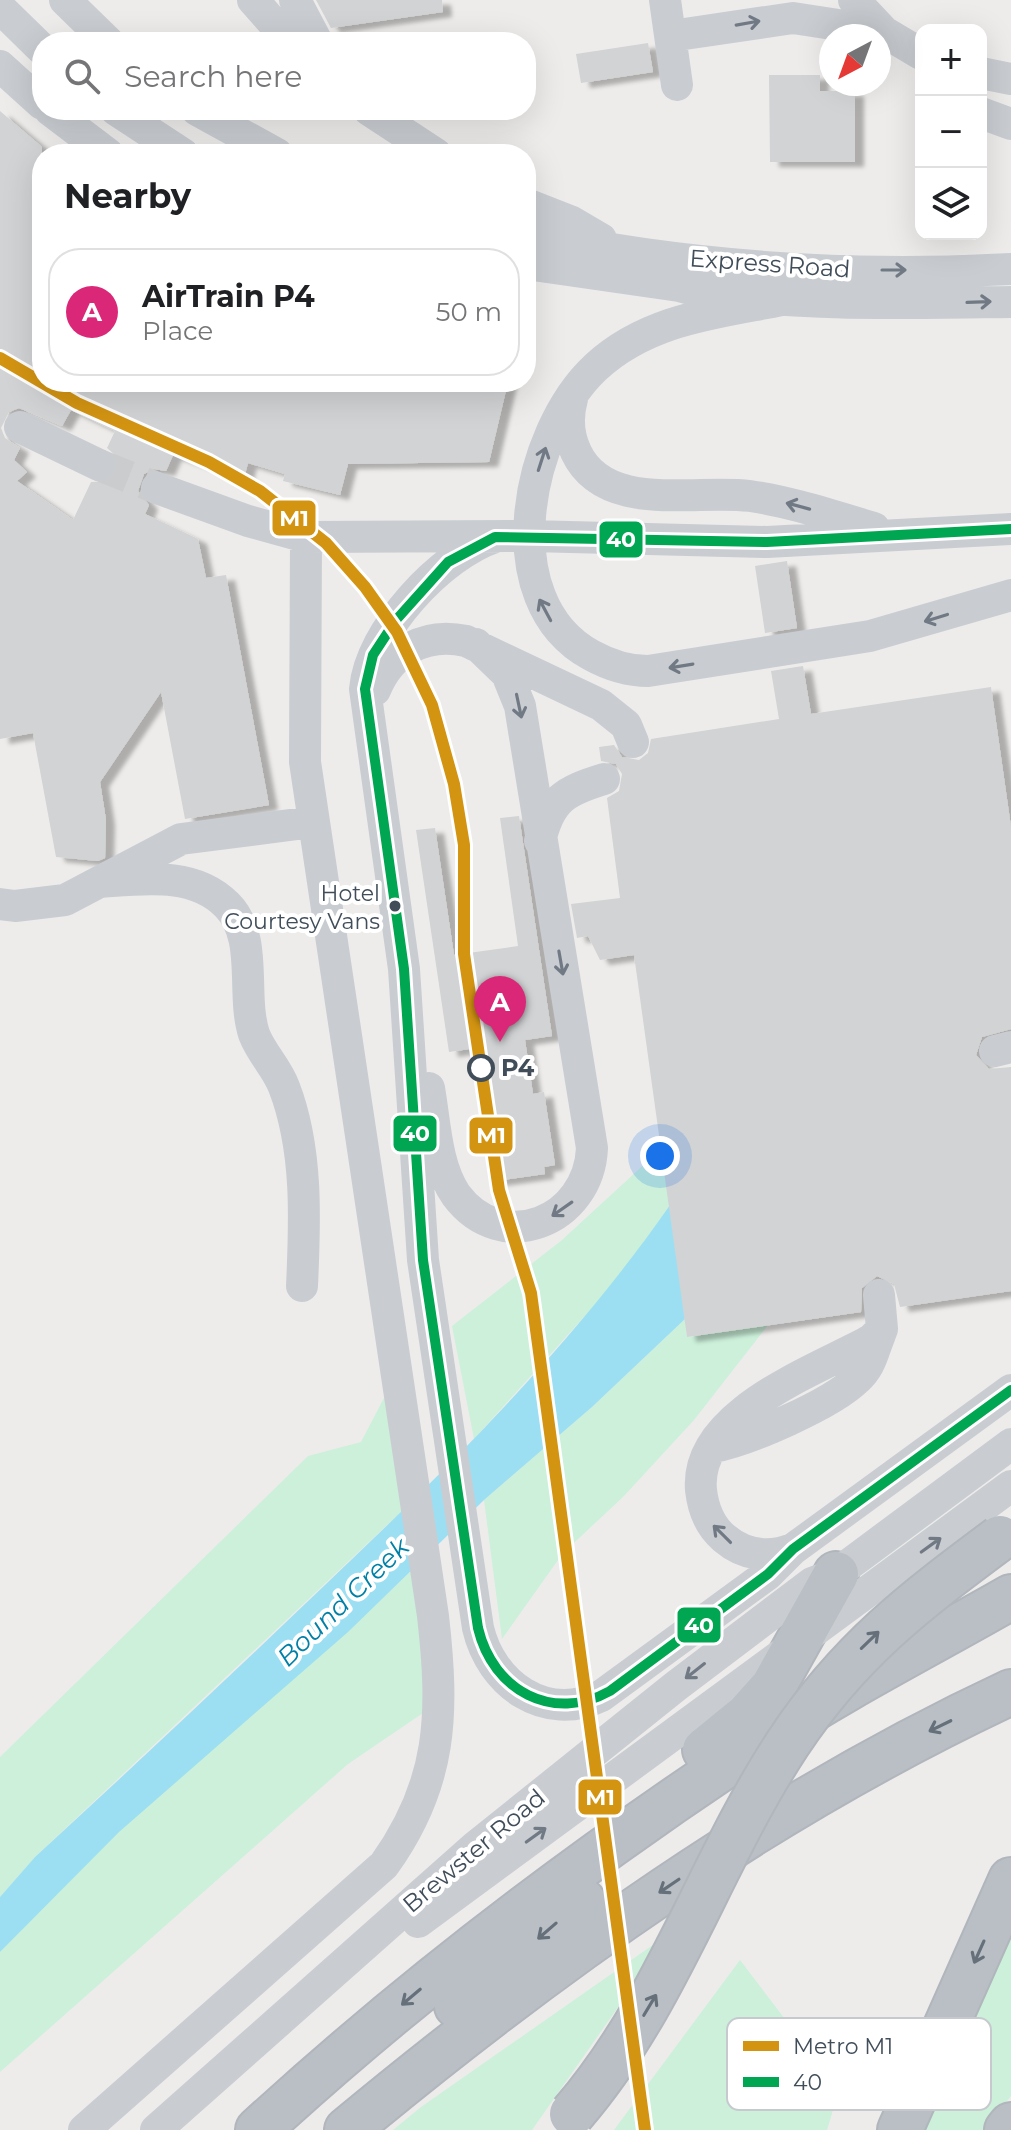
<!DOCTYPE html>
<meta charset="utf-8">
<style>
:root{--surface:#fff;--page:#f2f2f2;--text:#202124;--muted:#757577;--line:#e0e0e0;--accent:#db2777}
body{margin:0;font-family:Montserrat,sans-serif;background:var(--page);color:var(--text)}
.controls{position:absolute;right:24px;top:24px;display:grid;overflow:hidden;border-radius:16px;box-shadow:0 8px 32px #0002}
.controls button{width:72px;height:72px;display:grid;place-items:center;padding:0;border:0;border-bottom:2px solid var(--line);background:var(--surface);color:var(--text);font:40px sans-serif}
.compass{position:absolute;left:819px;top:24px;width:72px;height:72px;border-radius:50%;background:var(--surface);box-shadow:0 8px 32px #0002;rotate:221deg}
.you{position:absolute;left:660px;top:1156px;width:28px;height:28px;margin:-20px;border:6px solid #fff;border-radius:50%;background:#1a73e8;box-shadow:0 0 0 12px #1a73e833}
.badge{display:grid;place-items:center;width:52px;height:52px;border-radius:50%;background:var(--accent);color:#fff;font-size:26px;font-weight:700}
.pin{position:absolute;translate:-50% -66px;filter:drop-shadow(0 2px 4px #0008)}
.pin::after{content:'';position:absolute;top:42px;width:28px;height:24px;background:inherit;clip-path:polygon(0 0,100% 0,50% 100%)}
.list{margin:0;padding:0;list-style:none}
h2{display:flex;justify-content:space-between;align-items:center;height:104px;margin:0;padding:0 32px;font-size:34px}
h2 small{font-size:26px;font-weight:400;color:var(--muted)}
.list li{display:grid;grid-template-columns:52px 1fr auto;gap:24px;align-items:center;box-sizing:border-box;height:128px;margin:0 16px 16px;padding:0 16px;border:2px solid var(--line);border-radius:32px}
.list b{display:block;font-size:30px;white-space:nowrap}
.list p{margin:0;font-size:26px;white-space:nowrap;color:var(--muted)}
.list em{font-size:26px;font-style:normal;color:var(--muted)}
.icon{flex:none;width:44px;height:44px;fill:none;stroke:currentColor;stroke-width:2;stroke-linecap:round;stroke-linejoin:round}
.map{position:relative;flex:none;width:1011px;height:2130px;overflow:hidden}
.search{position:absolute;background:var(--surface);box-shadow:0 8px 32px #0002;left:32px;top:32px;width:504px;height:88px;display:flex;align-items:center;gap:20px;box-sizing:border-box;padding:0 28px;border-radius:32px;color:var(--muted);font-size:30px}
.panel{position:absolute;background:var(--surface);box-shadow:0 8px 32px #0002;left:32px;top:144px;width:504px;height:248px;border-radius:32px}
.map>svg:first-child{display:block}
</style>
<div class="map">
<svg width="1011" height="2130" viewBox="0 0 1011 2130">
<defs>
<filter id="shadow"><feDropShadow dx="9" dy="5" stdDeviation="2" flood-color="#0004"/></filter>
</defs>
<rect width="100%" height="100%" fill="#edeceb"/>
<path fill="#ccf0da" d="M 662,1148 L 670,1205 L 620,1277 L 474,1439 L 452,1326 L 562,1240 Z
M 685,1319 L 687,1337 L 768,1325 L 694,1420 L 623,1497 L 563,1553 L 502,1639 L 484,1500 L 592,1407 Z
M 385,1396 L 404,1509 L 35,1857 L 0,1897 L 0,1757 L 308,1456 L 361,1442 Z
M 412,1570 L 424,1654 L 423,1713 L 348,1764 L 0,2072 L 0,1952 C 121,1810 279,1700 412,1570 Z
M 1011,1931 L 1011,2096 L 984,2130 L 922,2130 Z
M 670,1933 L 532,2130 L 393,2130 L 421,2107 Z
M 740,1960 L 839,2090 L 827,2130 L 614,2130 Z"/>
<path fill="#9cdff3" d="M 670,1205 L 685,1319 L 592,1407 L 484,1500 L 348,1632 L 119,1832 L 0,1952 L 0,1897 L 35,1857 C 133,1767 230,1676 326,1584 C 450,1466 572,1346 670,1205 Z"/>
<path fill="#d2d3d4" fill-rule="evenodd" filter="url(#shadow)" d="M 316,0 L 442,0 L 443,12 L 331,28 Z
M 648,43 L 653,72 L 581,83 L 576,54 Z
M 769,75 L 820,75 L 820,91 L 855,91 L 855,162 L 770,162 Z
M 0,111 L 42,147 L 42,382 L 508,382 L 489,462 L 348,464 L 340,495 L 283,481 L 285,474 L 248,463 L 244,478 L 173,455 L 166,471 L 154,469 L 144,474 L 138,491 L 149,505 L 145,514 L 198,539 L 206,578 L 226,575 L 269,805 L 185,819 L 161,692 L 100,782 L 106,820 L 105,858 L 98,861 L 56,857 L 33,733 L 0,739 ZM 19,408 L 62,426 L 71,410 L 115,431 L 107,448 L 115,455 L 116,472 L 109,481 L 91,482 L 73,520 L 17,481 L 27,472 L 14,460 L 20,448 L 5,438 L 1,428 L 9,412 Z
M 787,561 L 797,628 L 765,633 L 755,566 Z
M 803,666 L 811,714 L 991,687 L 1011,827 L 1011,1029 L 982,1037 L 976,1055 L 989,1069 L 1011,1067 L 1011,1291 L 900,1307 L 894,1284 L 877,1276 L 862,1288 L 861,1312 L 687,1337 L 634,955 L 600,960 L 588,936 L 577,938 L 571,904 L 620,898 L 607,798 L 619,791 L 622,774 L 616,764 L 601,761 L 599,747 L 614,745 L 622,757 L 639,760 L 648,753 L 651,739 L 779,719 L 771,671 Z
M 519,816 L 552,1036 L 525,1040 L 533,1094 L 544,1092 L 555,1165 L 544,1167 L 545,1174 L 496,1181 L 476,1048 L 449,1052 L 416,830 L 435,828 L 454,955 L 518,946 L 500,818 Z"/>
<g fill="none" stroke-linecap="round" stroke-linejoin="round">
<path stroke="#cbccce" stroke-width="32" stroke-dasharray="32 16" stroke-linecap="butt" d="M 99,465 L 157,488"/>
<g stroke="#b0b6bc" stroke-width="48">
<path id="highway" d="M 705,1750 L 748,1715 L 773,1687 L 836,1574
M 457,2006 L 583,1901
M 258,2130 C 415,1986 587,1856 765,1739 C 844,1687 929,1644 1011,1597
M 347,2130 C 552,1960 769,1805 1011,1692
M 900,2130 L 1011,1880
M 1007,2130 L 1011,2125"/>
</g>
<path stroke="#c9cdd1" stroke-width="32" d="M 65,0 L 108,42
M 253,0 L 290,42
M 295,0 L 317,42
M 665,0 L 677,85
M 854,0 L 884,32 L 921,54
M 0,8 L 42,49
M 671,36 L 793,18 L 884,32
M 0,66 L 42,104
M 981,73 L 1011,79
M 50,110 L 108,154
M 116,110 L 183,154
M 197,110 L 277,154
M 369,110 L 436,154
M 981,113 L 1011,124
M 526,204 L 572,222 L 601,239
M 526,233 C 683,267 851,278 1011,269
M 526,264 L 679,286 C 709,295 739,296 770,299 C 851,305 930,303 1011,302
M 782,300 C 716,313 648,319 596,367 C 526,432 492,601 591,655 C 609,665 627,671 648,671 L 870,636 L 1011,595
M 572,399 C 567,417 568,435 576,452 C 605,514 695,489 750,496 C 792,502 833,516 874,528
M 20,427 L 99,465
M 306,537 L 531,536 L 767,542 L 1011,529
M 495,537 C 441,555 370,631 365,689 L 404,969 L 423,1260 L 478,1628 C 491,1684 545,1723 601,1696 L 768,1574 L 793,1549 L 1011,1390
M 375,690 C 391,651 425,632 466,641 L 601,705 L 626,725 L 633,742
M 540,841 C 550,799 565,791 604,779
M 100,882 C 142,879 194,871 227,905 C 259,937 241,994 254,1034 C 261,1053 277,1068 284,1087 C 308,1149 305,1221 302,1286
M 0,904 L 15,906 L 65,900 L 181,839 L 313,822
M 995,1051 L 1011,1047
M 429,1088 C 435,1122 436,1166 456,1195 C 502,1257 589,1221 592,1148 L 520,706 L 507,674 L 476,644
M 875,1348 L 882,1329 L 879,1295
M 713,1447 C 747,1441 832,1404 857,1379 C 867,1370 871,1360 875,1348
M 793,1549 C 769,1558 745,1556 724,1538 C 710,1526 703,1508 701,1490 C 694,1413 817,1370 871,1340 L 882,1329
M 418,1922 L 1011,1486
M 84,2130 L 384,1865 C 443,1783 444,1713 433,1616 L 305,762 L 306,537 L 248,521 L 157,488
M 156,2130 L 475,1847 L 676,1686 L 812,1583 L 836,1574 L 1011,1444"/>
<use href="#highway" stroke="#b9bfc5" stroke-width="44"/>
<g stroke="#b0b6bc" stroke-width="48" stroke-linecap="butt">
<path id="highway-bridge" d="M 572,2114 C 668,2003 709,1863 788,1743 C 849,1651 914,1602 1000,1538"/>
</g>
<use href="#highway-bridge" stroke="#b9bfc5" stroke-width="44"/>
<g stroke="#fff" stroke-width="16">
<path id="bus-1" d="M 1011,529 L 767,542 L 495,537 L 448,562 L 396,620 L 373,655 L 365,689 L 404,969 L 423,1260 L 478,1628 C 493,1691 553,1723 610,1691 L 768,1574 L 793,1549 L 1011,1390"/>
</g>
<use href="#bus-1" stroke="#00a651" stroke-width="10"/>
<g stroke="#fff" stroke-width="18">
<path id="metro-1" d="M 0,358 L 77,403 L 209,462 L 260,491 L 326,543 L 365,587 L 397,632 L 432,705 L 454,784 L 464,845 L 464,954 L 499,1190 L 531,1293 L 645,2130"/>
</g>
<use href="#metro-1" stroke="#d39412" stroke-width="12"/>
</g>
<defs><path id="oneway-shaft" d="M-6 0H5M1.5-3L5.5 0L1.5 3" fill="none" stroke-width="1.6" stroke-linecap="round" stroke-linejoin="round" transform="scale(2)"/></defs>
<g stroke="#717a84">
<use href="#oneway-shaft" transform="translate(748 23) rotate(-10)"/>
<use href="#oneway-shaft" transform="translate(894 270)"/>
<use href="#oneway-shaft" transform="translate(979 302) rotate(-2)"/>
<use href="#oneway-shaft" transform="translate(542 459) rotate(-72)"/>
<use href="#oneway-shaft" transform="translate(798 506) rotate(-165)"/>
<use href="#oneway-shaft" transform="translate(545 610) rotate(-118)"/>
<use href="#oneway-shaft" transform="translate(936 618) rotate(163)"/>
<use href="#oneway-shaft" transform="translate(681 666) rotate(171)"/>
<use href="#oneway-shaft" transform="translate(519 706) rotate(78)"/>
<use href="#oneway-shaft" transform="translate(561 963) rotate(80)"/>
<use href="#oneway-shaft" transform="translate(562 1209) rotate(145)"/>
<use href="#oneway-shaft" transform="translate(722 1534) rotate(-135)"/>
<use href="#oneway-shaft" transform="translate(931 1545) rotate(-36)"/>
<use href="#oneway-shaft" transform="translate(695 1671) rotate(142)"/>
<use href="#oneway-shaft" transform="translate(536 1835) rotate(-36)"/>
</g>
<g stroke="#65707a">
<use href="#oneway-shaft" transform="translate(870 1640) rotate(-44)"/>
<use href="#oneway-shaft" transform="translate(940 1726) rotate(154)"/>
<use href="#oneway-shaft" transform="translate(669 1886) rotate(146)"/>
<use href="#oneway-shaft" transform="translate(547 1931) rotate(139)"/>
<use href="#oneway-shaft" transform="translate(979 1952) rotate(114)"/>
<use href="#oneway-shaft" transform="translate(411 1997) rotate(140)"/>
<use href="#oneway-shaft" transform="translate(650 2005) rotate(-59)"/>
</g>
<circle fill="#414e5a" stroke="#fff" stroke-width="3" cx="395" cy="906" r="7"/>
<circle fill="#fff" stroke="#414e5a" stroke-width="4" cx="481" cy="1068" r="12"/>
<g text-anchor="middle" stroke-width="8" stroke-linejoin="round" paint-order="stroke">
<g font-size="22" fill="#414e5a" stroke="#fff" text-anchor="end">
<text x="380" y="901">Hotel<tspan x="380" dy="28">Courtesy Vans</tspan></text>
</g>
<g font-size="24" fill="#414e5a" stroke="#fff">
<text transform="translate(770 264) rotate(4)" y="8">Express Road</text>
<text transform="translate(474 1851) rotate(-40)" y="8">Brewster Road</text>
</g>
<g font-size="24" font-weight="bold" fill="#414e5a" stroke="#fff" text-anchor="start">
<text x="501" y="1076">P4</text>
</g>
<g font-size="26" font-style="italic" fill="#0180a7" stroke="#fff">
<text transform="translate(343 1602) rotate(-44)" y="9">Bound Creek</text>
</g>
</g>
<rect x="727" y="2018" width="264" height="92" rx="12" fill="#fff" stroke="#c6cace" stroke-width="2"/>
<rect x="743" y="2041" width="36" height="10" fill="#d39412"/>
<rect x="743" y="2077" width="36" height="10" fill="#00a651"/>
<g font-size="22" fill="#414e5a">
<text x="793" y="2054">Metro M1</text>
<text x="793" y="2090">40</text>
</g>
<g stroke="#fff" stroke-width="3">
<rect x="271" y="499" width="46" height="38" rx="8" fill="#d39412"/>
<rect x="598" y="520" width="46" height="39" rx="8" fill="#00a651"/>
<rect x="392" y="1114" width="46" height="39" rx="8" fill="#00a651"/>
<rect x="468" y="1116" width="46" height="39" rx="8" fill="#d39412"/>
<rect x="676" y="1606" width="46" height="38" rx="8" fill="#00a651"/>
<rect x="577" y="1778" width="46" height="38" rx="8" fill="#d39412"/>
</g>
<g font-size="22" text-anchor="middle" font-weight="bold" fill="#fff">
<text x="294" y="526">M1</text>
<text x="621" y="547">40</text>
<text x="415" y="1141">40</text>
<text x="491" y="1143">M1</text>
<text x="699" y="1633">40</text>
<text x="600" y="1805">M1</text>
</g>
</svg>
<div class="controls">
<button>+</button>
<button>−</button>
<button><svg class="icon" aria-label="layers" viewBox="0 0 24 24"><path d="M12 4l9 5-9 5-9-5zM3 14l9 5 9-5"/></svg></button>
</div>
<svg class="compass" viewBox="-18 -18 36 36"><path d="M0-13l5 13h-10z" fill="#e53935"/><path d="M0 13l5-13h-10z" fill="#757577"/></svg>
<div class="you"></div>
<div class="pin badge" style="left:500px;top:1042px">A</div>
<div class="search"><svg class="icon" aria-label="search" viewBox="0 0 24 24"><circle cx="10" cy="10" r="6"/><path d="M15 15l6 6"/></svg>Search here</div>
<section class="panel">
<h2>Nearby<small></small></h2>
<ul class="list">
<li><span class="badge">A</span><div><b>AirTrain P4</b><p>Place</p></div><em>50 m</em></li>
</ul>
</section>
</div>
